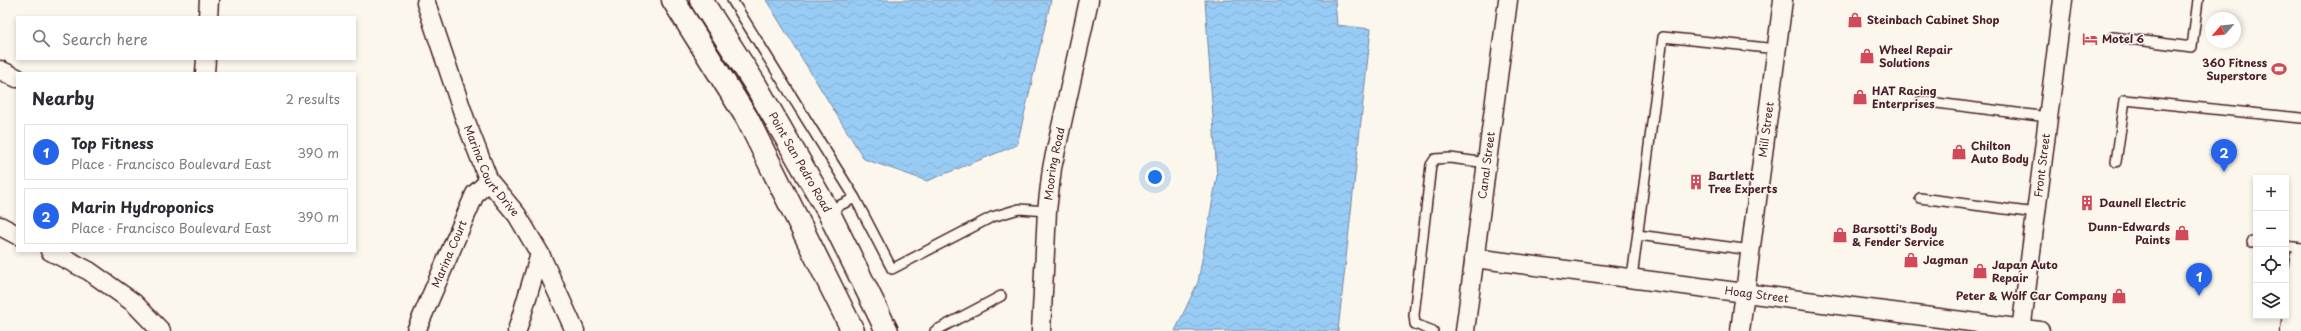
<!DOCTYPE html>
<meta charset="utf-8">
<style>
:root{--surface:#fff;--page:#f2f2f3;--text:#2b2b33;--muted:#7c7c81;--line:#e1e1e2;--accent:#2563eb}
body{margin:0;font-family:"Playpen Sans",sans-serif;background:var(--page);color:var(--text)}
.controls{position:absolute;right:12px;bottom:12px;display:grid;overflow:hidden;border-radius:0px;box-shadow:0 2px 6px #0003}
.controls button{width:36px;height:36px;display:grid;place-items:center;padding:0;border:0;border-bottom:1px solid var(--line);background:var(--surface);color:var(--text);font:20px sans-serif}
.compass{position:absolute;left:2205px;top:12px;width:36px;height:36px;border-radius:50%;background:var(--surface);box-shadow:0 2px 6px #0003;rotate:242deg}
.you{position:absolute;left:1155px;top:177px;width:14px;height:14px;margin:-10px;border:3px solid #fff;border-radius:50%;background:#1a73e8;box-shadow:0 0 0 6px #1a73e833}
.badge{display:grid;place-items:center;width:26px;height:26px;border-radius:50%;background:var(--accent);color:#fff;font-size:13px;font-weight:700}
.pin{position:absolute;translate:-50% -33px;filter:drop-shadow(0 1px 2px #0008)}
.pin::after{content:'';position:absolute;top:21px;width:14px;height:12px;background:inherit;clip-path:polygon(0 0,100% 0,50% 100%)}
.list{margin:0;padding:0;list-style:none}
h2{display:flex;justify-content:space-between;align-items:center;height:52px;margin:0;padding:0 16px;font-size:17px}
h2 small{font-size:13px;font-weight:400;color:var(--muted)}
.list li{display:grid;grid-template-columns:26px 1fr auto;gap:12px;align-items:center;box-sizing:border-box;height:56px;margin:0 8px 8px;padding:0 8px;border:1px solid var(--line);border-radius:0px}
.list b{display:block;font-size:15px;white-space:nowrap}
.list p{margin:0;font-size:13px;white-space:nowrap;color:var(--muted)}
.list em{font-size:13px;font-style:normal;color:var(--muted)}
.icon{flex:none;width:22px;height:22px;fill:none;stroke:currentColor;stroke-width:2;stroke-linecap:round;stroke-linejoin:round}
.map{position:relative;flex:none;width:2301px;height:331px;overflow:hidden}
.search{position:absolute;background:var(--surface);box-shadow:0 2px 6px #0003;left:16px;top:16px;width:340px;height:44px;display:flex;align-items:center;gap:10px;box-sizing:border-box;padding:0 14px;border-radius:0px;color:var(--muted);font-size:15px}
.panel{position:absolute;background:var(--surface);box-shadow:0 2px 6px #0003;left:16px;top:72px;width:340px;height:180px;border-radius:0px}
.map>svg:first-child{display:block}
</style>
<div class="map">
<svg width="2301" height="331" viewBox="0 0 2301 331">
<defs>
<pattern id="water-waves" width="16" height="10" patternUnits="userSpaceOnUse"><rect width="16" height="10" fill="#98ccf5"/><path d="M0 5q4-4 8 0t8 0" fill="none" stroke="#84afd2"/></pattern>
</defs>
<rect width="100%" height="100%" fill="#fbf7ec"/>
<filter id="ink" filterUnits="userSpaceOnUse"><feTurbulence type="fractalNoise" baseFrequency=".025" numOctaves="2"/><feDisplacementMap in="SourceGraphic" scale="8" xChannelSelector="R" yChannelSelector="G"/><feConvolveMatrix kernelMatrix="1 2 1 2 8 2 1 2 1" color-interpolation-filters="sRGB"/></filter>
<g filter="url(#ink)">
<path fill="url(#water-waves)" stroke="#7987a4" d="M 766,0 L 1051,0 L 1017,145 L 927,181 L 864,159 Z
M 1205,0 L 1335,0 L 1337,25 L 1371,29 L 1338,331 L 1175,331 L 1198,282 L 1217,176 Z"/>
<g fill="none" stroke-linecap="round" stroke-linejoin="round">
<g stroke="#4a1f2b" stroke-width="12">
<path id="lane" d="M 732,0 L 855,198 L 892,269 L 992,217 L 1019,209 L 1047,211
M 2113,37 L 2192,47 L 2198,0
M 1921,101 L 2048,117
M 2116,162 L 2125,100 L 2301,118
M 1920,198 L 2036,213
M 828,211 L 855,198
M 1638,235 L 1751,250
M 2252,242 L 2256,242
M 2286,246 L 2301,248
M 1632,278 L 1663,37 L 1777,49
M 935,331 L 1001,296
M 1433,331 L 1415,324 L 1414,315 L 1431,165 L 1435,159 L 1450,158 L 1487,163"/>
</g>
<g stroke="#4a1f2b" stroke-width="21">
<g id="street">
<path id="s1" d="M 426,3 L 465,119 L 489,181 L 517,215 L 540,254 L 575,331"/>
<path d="M 208,17 L 209,0"/>
<path d="M 0,70 L 17,78"/>
<path d="M 205,73 L 206,59"/>
<path d="M 0,226 L 17,235"/>
<path d="M 50,251 L 89,271 L 134,303 L 161,331"/>
<path id="s2" d="M 1474,258 L 2040,331"/>
<path id="s3" d="M 416,331 L 475,194 L 489,181"/>
<path d="M 517,331 L 540,254"/>
<path id="s4" d="M 1041,331 L 1047,211 L 1052,168 L 1089,0"/>
<path id="s5" d="M 1465,331 L 1508,0"/>
<path id="s6" d="M 1740,331 L 1783,0"/>
<path id="s7" d="M 2021,331 L 2063,0"/>
</g>
</g>
<g stroke="#4a1f2b" stroke-width="25">
<g id="secondary">
<path d="M 673,0 L 747,118 L 853,331"/>
<path id="s8" d="M 701,0 L 755,84 L 828,211 L 887,331"/>
<path d="M 2292,331 L 2301,259"/>
</g>
</g>
<use href="#lane" stroke="#fbf7ec" stroke-width="9"/>
<use href="#street" stroke="#fbf7ec" stroke-width="18"/>
<use href="#secondary" stroke="#fbf7ec" stroke-width="22"/>
</g>
</g>
<defs>
<g id="shop-bare" transform="scale(1.2)"><path d="M-5-2.5h2.3a2.7 3.5 0 0 1 5.4 0H5L5.5 6h-11ZM-1.5-2.5h3a1.5 2.3 0 0 0-3 0Z" fill="#d1495b" stroke="#fbf7ec" stroke-width="2.5" paint-order="stroke"/></g>
<g id="hotel-bare" transform="scale(1.2)"><path d="M-6-4.5h1.5V1H6V5H4.5V3h-9V5H-6ZM-4 0a1.8 1.8 0 1 1 3.6 0ZM.5 0V-2.5h3Q6-2.5 6 0Z" fill="#d1495b" stroke="#fbf7ec" stroke-width="2.5" paint-order="stroke"/></g>
<g id="stadium-bare" transform="scale(1.2)"><path d="M0-5a6.5 5 0 1 0 0 10a6.5 5 0 1 0 0-10ZM-3.5-1.8h7v3.6h-7Z" fill="#d1495b" stroke="#fbf7ec" stroke-width="2.5" paint-order="stroke"/></g>
<g id="building-bare" transform="scale(1.2)"><path d="M-4-6H4V6H1V3H-1V6H-4ZM-2.5-4.3h1.7v1.8h-1.7ZM.8-4.3h1.7v1.8H.8ZM-2.5-1h1.7V.8h-1.7ZM.8-1h1.7V.8H.8Z" fill="#d1495b" stroke="#fbf7ec" stroke-width="2.5" paint-order="stroke"/></g>
</defs>
<g fill-rule="evenodd">
<use href="#shop-bare" x="1855" y="20"/>
<use href="#hotel-bare" x="2090" y="39"/>
<use href="#shop-bare" x="1867" y="56"/>
<use href="#stadium-bare" x="2279" y="69"/>
<use href="#shop-bare" x="1860" y="97"/>
<use href="#shop-bare" x="1959" y="152"/>
<use href="#building-bare" x="1696" y="182"/>
<use href="#building-bare" x="2087" y="203"/>
<use href="#shop-bare" x="2182" y="233"/>
<use href="#shop-bare" x="1840" y="235"/>
<use href="#shop-bare" x="1911" y="260"/>
<use href="#shop-bare" x="1980" y="271"/>
<use href="#shop-bare" x="2119" y="296"/>
</g>
<g text-anchor="middle" stroke-width="3" stroke-linejoin="round" paint-order="stroke">
<g font-size="11" font-weight="bold" fill="#4a1f2b" stroke="#fbf7ec" text-anchor="start">
<text x="1867" y="24">Steinbach Cabinet Shop</text>
<text x="2102" y="43">Motel 6</text>
<text x="1879" y="54">Wheel Repair<tspan x="1879" dy="13">Solutions</tspan></text>
<text x="2267" y="67" text-anchor="end">360 Fitness<tspan x="2267" dy="13">Superstore</tspan></text>
<text x="1872" y="95">HAT Racing<tspan x="1872" dy="13">Enterprises</tspan></text>
<text x="1971" y="150">Chilton<tspan x="1971" dy="13">Auto Body</tspan></text>
<text x="1708" y="180">Bartlett<tspan x="1708" dy="13">Tree Experts</tspan></text>
<text x="2099" y="207">Daunell Electric</text>
<text x="2170" y="231" text-anchor="end">Dunn-Edwards<tspan x="2170" dy="13">Paints</tspan></text>
<text x="1852" y="233">Barsotti's Body<tspan x="1852" dy="13">&amp; Fender Service</tspan></text>
<text x="1923" y="264">Jagman</text>
<text x="1992" y="269">Japan Auto<tspan x="1992" dy="13">Repair</tspan></text>
<text x="2107" y="300" text-anchor="end">Peter &amp; Wolf Car Company</text>
</g>
<g font-size="11" fill="#4a1f2b" stroke="#fbf7ec">
<text dy="4" stroke="none"><textPath href="#s6" startOffset="203">Mill Street</textPath></text>
<text dy="4" stroke="none"><textPath href="#s8" startOffset="190">Point San Pedro Road</textPath></text>
<text dy="4" stroke="none"><textPath href="#s4" startOffset="168">Mooring Road</textPath></text>
<text dy="4" stroke="none"><textPath href="#s7" startOffset="167">Front Street</textPath></text>
<text dy="4" stroke="none"><textPath href="#s5" startOffset="167">Canal Street</textPath></text>
<text dy="4" stroke="none"><textPath href="#s1" startOffset="181">Marina Court Drive</textPath></text>
<text dy="4" stroke="none"><textPath href="#s3" startOffset="84">Marina Court</textPath></text>
<text dy="4" stroke="none"><textPath href="#s2" startOffset="285">Hoag Street</textPath></text>
</g>
</g>
</svg>
<div class="controls">
<button>+</button>
<button>−</button>
<button><svg class="icon" aria-label="locate" viewBox="0 0 24 24"><circle cx="12" cy="12" r="6"/><path d="M12 2v4M12 18v4M2 12h4M18 12h4"/></svg></button>
<button><svg class="icon" aria-label="layers" viewBox="0 0 24 24"><path d="M12 4l9 5-9 5-9-5zM3 14l9 5 9-5"/></svg></button>
</div>
<svg class="compass" viewBox="-18 -18 36 36"><path d="M0-13l5 13h-10z" fill="#e53935"/><path d="M0 13l5-13h-10z" fill="#7c7c81"/></svg>
<div class="you"></div>
<div class="pin badge" style="left:2199px;top:296px">1</div>
<div class="pin badge" style="left:2224px;top:172px">2</div>
<div class="search"><svg class="icon" aria-label="search" viewBox="0 0 24 24"><circle cx="10" cy="10" r="6"/><path d="M15 15l6 6"/></svg>Search here</div>
<section class="panel">
<h2>Nearby<small>2 results</small></h2>
<ul class="list">
<li><span class="badge">1</span><div><b>Top Fitness</b><p>Place · Francisco Boulevard East</p></div><em>390 m</em></li>
<li><span class="badge">2</span><div><b>Marin Hydroponics</b><p>Place · Francisco Boulevard East</p></div><em>390 m</em></li>
</ul>
</section>
</div>
